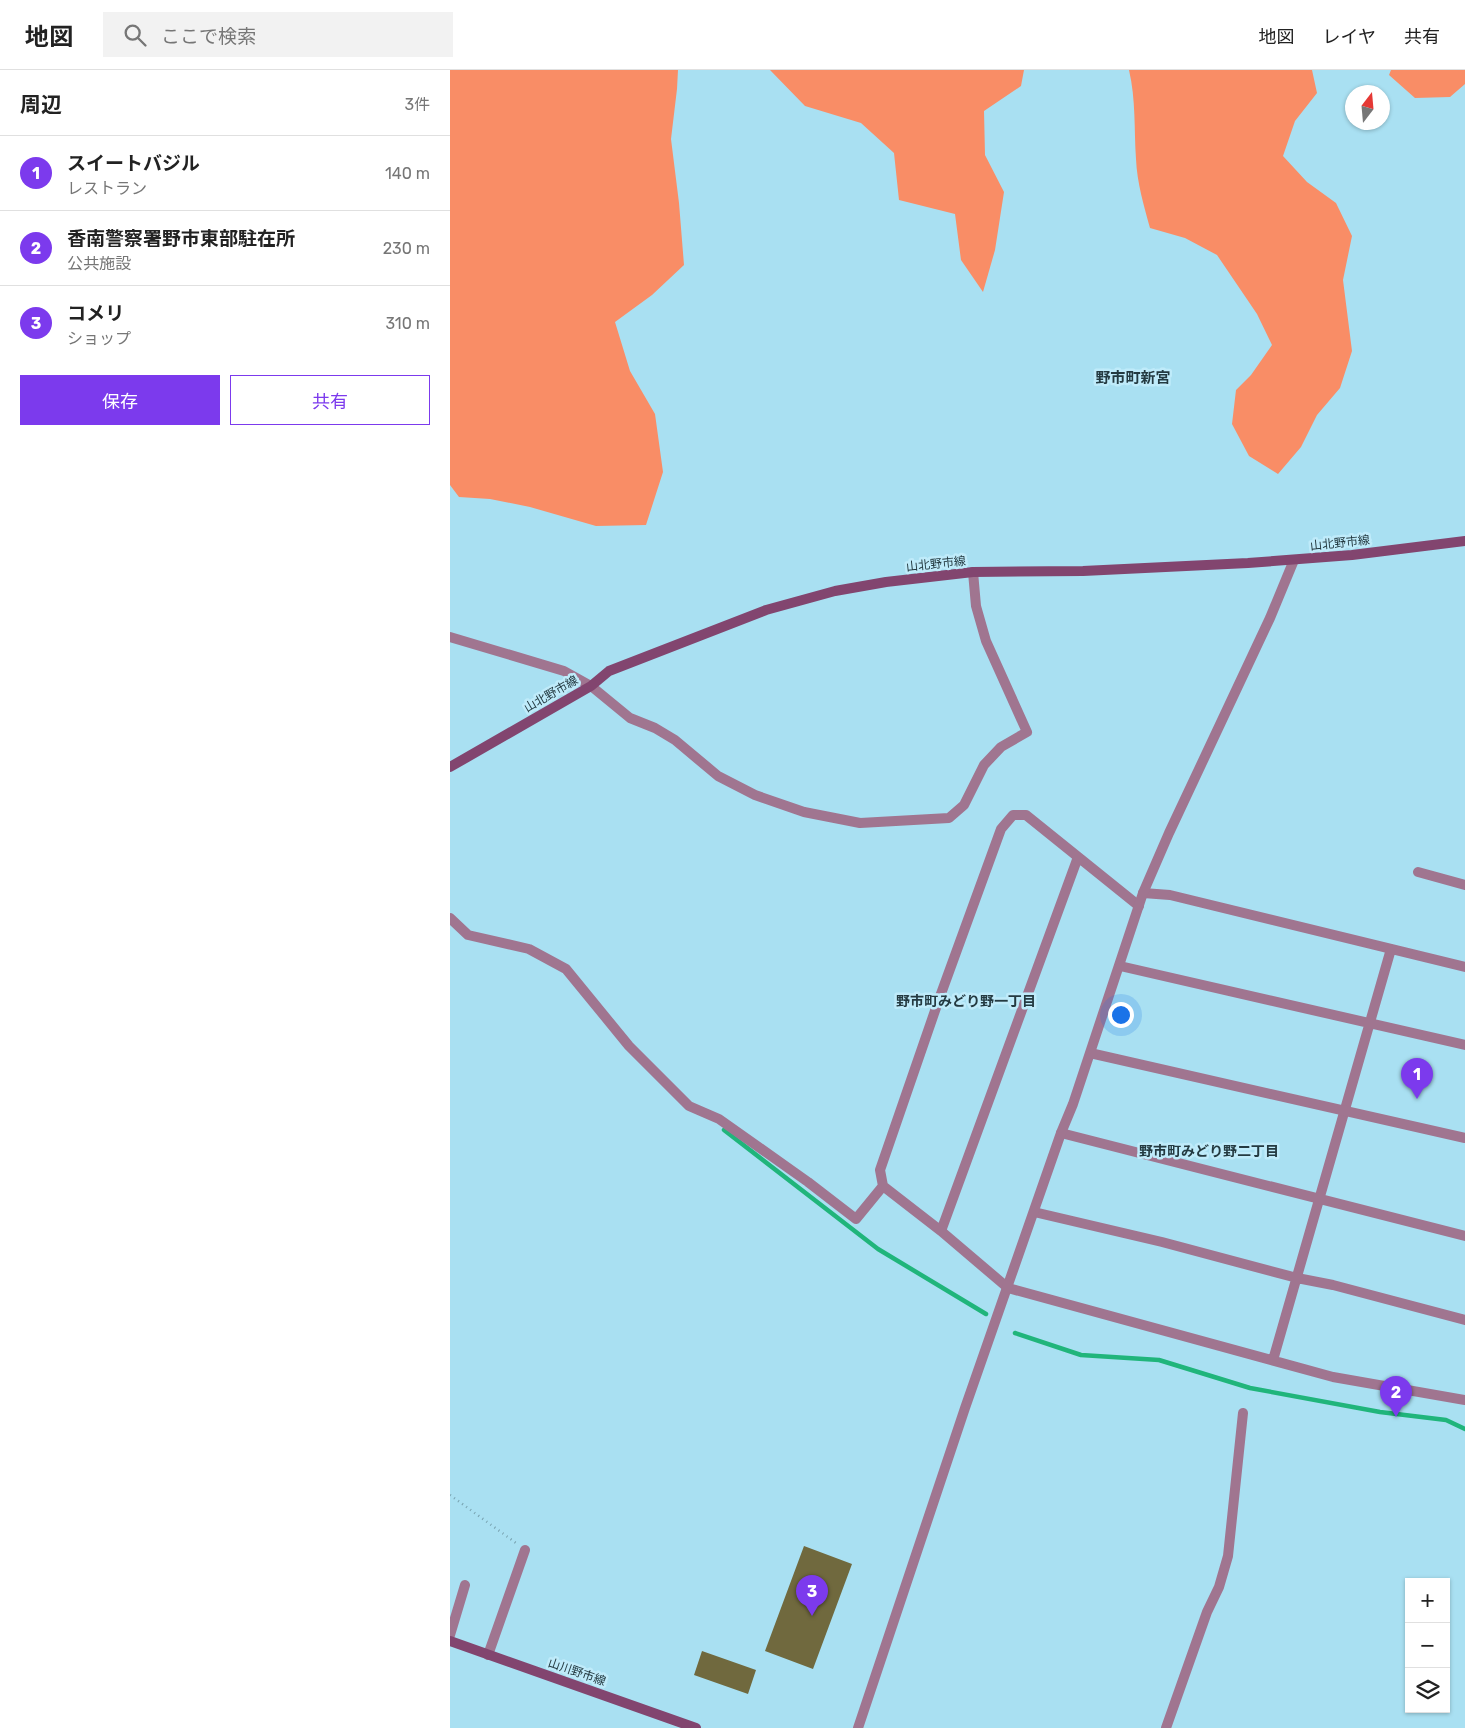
<!DOCTYPE html>
<html lang="ja">
<meta charset="utf-8">
<style>
:root{--surface:#fff;--page:#f2f2f2;--text:#222;--muted:#767676;--line:#e0e0e0;--accent:#7c3aed}
body{margin:0;font-family:Rubik,"Noto Sans JP",sans-serif;background:var(--page);color:var(--text)}
.controls{position:absolute;right:15px;bottom:15px;display:grid;overflow:hidden;border-radius:0px;box-shadow:0 1px 4px #0004}
.controls button{width:45px;height:45px;display:grid;place-items:center;padding:0;border:0;border-bottom:1px solid var(--line);background:var(--surface);color:var(--text);font:25px sans-serif}
.compass{position:absolute;left:895px;top:15px;width:45px;height:45px;border-radius:50%;background:var(--surface);box-shadow:0 1px 4px #0004;rotate:16deg}
.you{position:absolute;left:670px;top:944px;width:18px;height:18px;margin:-12px;border:4px solid #fff;border-radius:50%;background:#1a73e8;box-shadow:0 0 0 8px #1a73e833}
.badge{display:grid;place-items:center;width:32px;height:32px;border-radius:50%;background:var(--accent);color:#fff;font-size:16px;font-weight:700}
.pin{position:absolute;translate:-50% -41px;filter:drop-shadow(0 1px 2px #0008)}
.pin::after{content:'';position:absolute;top:26px;width:18px;height:15px;background:inherit;clip-path:polygon(0 0,100% 0,50% 100%)}
.list{margin:0;padding:0;list-style:none}
h2{display:flex;justify-content:space-between;align-items:center;height:65px;margin:0;padding:0 20px;font-size:21px}
h2 small{font-size:16px;font-weight:400;color:var(--muted)}
.list li{display:grid;grid-template-columns:32px 1fr auto;gap:15px;align-items:center;box-sizing:border-box;height:75px;padding:0 20px;border-top:1px solid var(--line)}
.list b{display:block;font-size:19px;white-space:nowrap}
.list p{margin:0;font-size:16px;white-space:nowrap;color:var(--muted)}
.list em{font-size:16px;font-style:normal;color:var(--muted)}
.actions{display:flex;gap:10px;padding:15px 20px}
.actions a{flex:1;padding:11px 0;border:1px solid var(--accent);border-radius:0px;text-align:center;font-size:18px;color:var(--accent)}
.actions .main{background:var(--accent);color:#fff}
.icon{flex:none;width:28px;height:28px;fill:none;stroke:currentColor;stroke-width:2;stroke-linecap:round;stroke-linejoin:round}
.map{position:relative;flex:none;width:1015px;height:1658px;overflow:hidden}
header{display:flex;align-items:center;gap:30px;box-sizing:border-box;height:70px;padding:0 25px;background:var(--surface);border-bottom:1px solid var(--line)}
header strong{font-size:24px}
nav{display:flex;gap:28px;margin-inline-start:auto;font-size:18px}
.search{width:350px;height:45px;background:var(--page);display:flex;align-items:center;gap:12px;box-sizing:border-box;padding:0 18px;border-radius:0px;color:var(--muted);font-size:19px}
main{display:flex}
aside{flex:1;background:var(--surface)}
.map>svg:first-child{display:block}
</style>
<header>
<strong>地図</strong>
<div class="search"><svg class="icon" aria-label="search" viewBox="0 0 24 24"><circle cx="10" cy="10" r="6"/><path d="M15 15l6 6"/></svg>ここで検索</div>
<nav><a>地図</a><a>レイヤ</a><a>共有</a></nav>
</header>
<main>
<aside>
<h2>周辺<small>3件</small></h2>
<ul class="list">
<li><span class="badge">1</span><div><b>スイートバジル</b><p>レストラン</p></div><em>140 m</em></li>
<li><span class="badge">2</span><div><b>香南警察署野市東部駐在所</b><p>公共施設</p></div><em>230 m</em></li>
<li><span class="badge">3</span><div><b>コメリ</b><p>ショップ</p></div><em>310 m</em></li>
</ul>
<div class="actions"><a class="main">保存</a><a>共有</a></div>
</aside>
<div class="map">
<svg width="1015" height="1658" viewBox="0 0 1015 1658">
<rect width="100%" height="100%" fill="#a9e0f2"/>
<path fill="#f98d66" d="M 0,0 L 228,0 L 227,19 L 221,69 L 229,133 L 234,195 L 202,225 L 165,252 L 180,301 L 205,344 L 213,402 L 196,455 L 146,456 L 80,437 L 40,429 L 9,427 L 0,415 Z
M 320,0 L 574,0 L 571,16 L 534,41 L 535,85 L 554,122 L 545,180 L 533,222 L 511,190 L 505,144 L 449,130 L 444,83 L 411,53 L 355,36 Z
M 679,0 L 862,0 L 867,23 L 845,51 L 833,86 L 857,112 L 886,133 L 902,166 L 893,210 L 902,281 L 890,318 L 867,345 L 851,377 L 828,404 L 799,386 L 782,354 L 786,320 L 801,305 L 822,275 L 807,244 L 767,185 L 735,168 L 700,158 C 694,136 687,113 686,89 C 684,59 686,30 679,0 Z
M 941,0 L 1015,0 L 1015,14 L 1000,27 L 965,28 L 939,5 Z"/>
<g fill="none" stroke-linecap="round" stroke-linejoin="round">
<path stroke="#20b57b" stroke-width="4.5" d="M 274,1060 L 428,1179 L 536,1244
M 565,1263 L 631,1285 L 709,1290 L 800,1318 L 930,1342 L 996,1350 L 1015,1359"/>
</g>
<path fill="#70693e" d="M 354,1476 L 402,1494 L 363,1599 L 315,1581 Z
M 252,1581 L 306,1600 L 298,1624 L 244,1605 Z"/>
<g fill="none" stroke-linecap="round" stroke-linejoin="round">
<path stroke="#78a2b0" stroke-width="2.5" stroke-dasharray="1 4" stroke-linecap="butt" d="M 0,1425 L 66,1473"/>
<path stroke="#a07590" stroke-width="10" d="M 0,567 L 114,601 L 141,616 L 180,648 L 205,658 L 225,670 L 268,706 L 305,725 L 354,742 L 410,753 L 499,748 L 514,735 L 534,695 L 551,677 L 577,662 L 536,571 L 526,536 L 523,502
M 968,802 L 1015,815
M 693,823 L 720,825 L 1015,897
M 689,836 L 576,745 L 563,745 L 551,759 L 488,932 L 430,1100 L 433,1116 L 491,1161 L 558,1218 L 883,1307 L 1015,1330
M 0,848 L 18,865 L 79,879 L 116,899 L 179,976 L 239,1036 L 269,1049 L 358,1112 L 406,1149 L 433,1116
M 670,896 L 1015,975
M 611,1063 L 1015,1166
M 584,1142 L 712,1172 L 847,1208 L 883,1215 L 1015,1250
M 491,1161 L 628,787
M 823,1290 L 941,879
M 0,1565 L 15,1515
M 38,1585 L 75,1480
M 716,1658 L 757,1542 L 769,1517 L 778,1486 L 793,1343"/>
<path stroke="#a07590" stroke-width="10" d="M 640,983 L 1015,1068
M 408,1658 L 515,1338 L 611,1063 L 623,1034 L 693,823 L 719,763 L 820,548 L 844,490"/>
<path stroke="#82456f" stroke-width="10" d="M 0,697 L 141,616 L 159,601 L 316,540 L 385,521 L 436,512 L 523,502 L 633,501 L 798,493 L 902,485 L 1015,471
M 0,1571 L 246,1658"/>
</g>
<g text-anchor="middle" stroke-width="5" stroke-linejoin="round" paint-order="stroke">
<g font-size="12" fill="#243a41" stroke="#bfebfa">
<text transform="translate(890 473) rotate(-6)" y="4">山北野市線</text>
<text transform="translate(486 494) rotate(-6)" y="4">山北野市線</text>
<text transform="translate(101 624) rotate(-30)" y="4">山北野市線</text>
<text transform="translate(127 1602) rotate(19)" y="4">山川野市線</text>
</g>
<g font-size="14" font-weight="bold" fill="#243a41" stroke="#bfebfa">
<text x="516" y="936">野市町みどり野一丁目</text>
<text x="759" y="1086">野市町みどり野二丁目</text>
</g>
<g font-size="15" font-weight="bold" fill="#243a41" stroke="#bfebfa">
<text x="683" y="313">野市町新宮</text>
</g>
</g>
</svg>
<div class="controls">
<button>+</button>
<button>−</button>
<button><svg class="icon" aria-label="layers" viewBox="0 0 24 24"><path d="M12 4l9 5-9 5-9-5zM3 14l9 5 9-5"/></svg></button>
</div>
<svg class="compass" viewBox="-18 -18 36 36"><path d="M0-13l5 13h-10z" fill="#e53935"/><path d="M0 13l5-13h-10z" fill="#767676"/></svg>
<div class="you"></div>
<div class="pin badge" style="left:967px;top:1029px">1</div>
<div class="pin badge" style="left:946px;top:1347px">2</div>
<div class="pin badge" style="left:362px;top:1546px">3</div>
</div>
</main>
